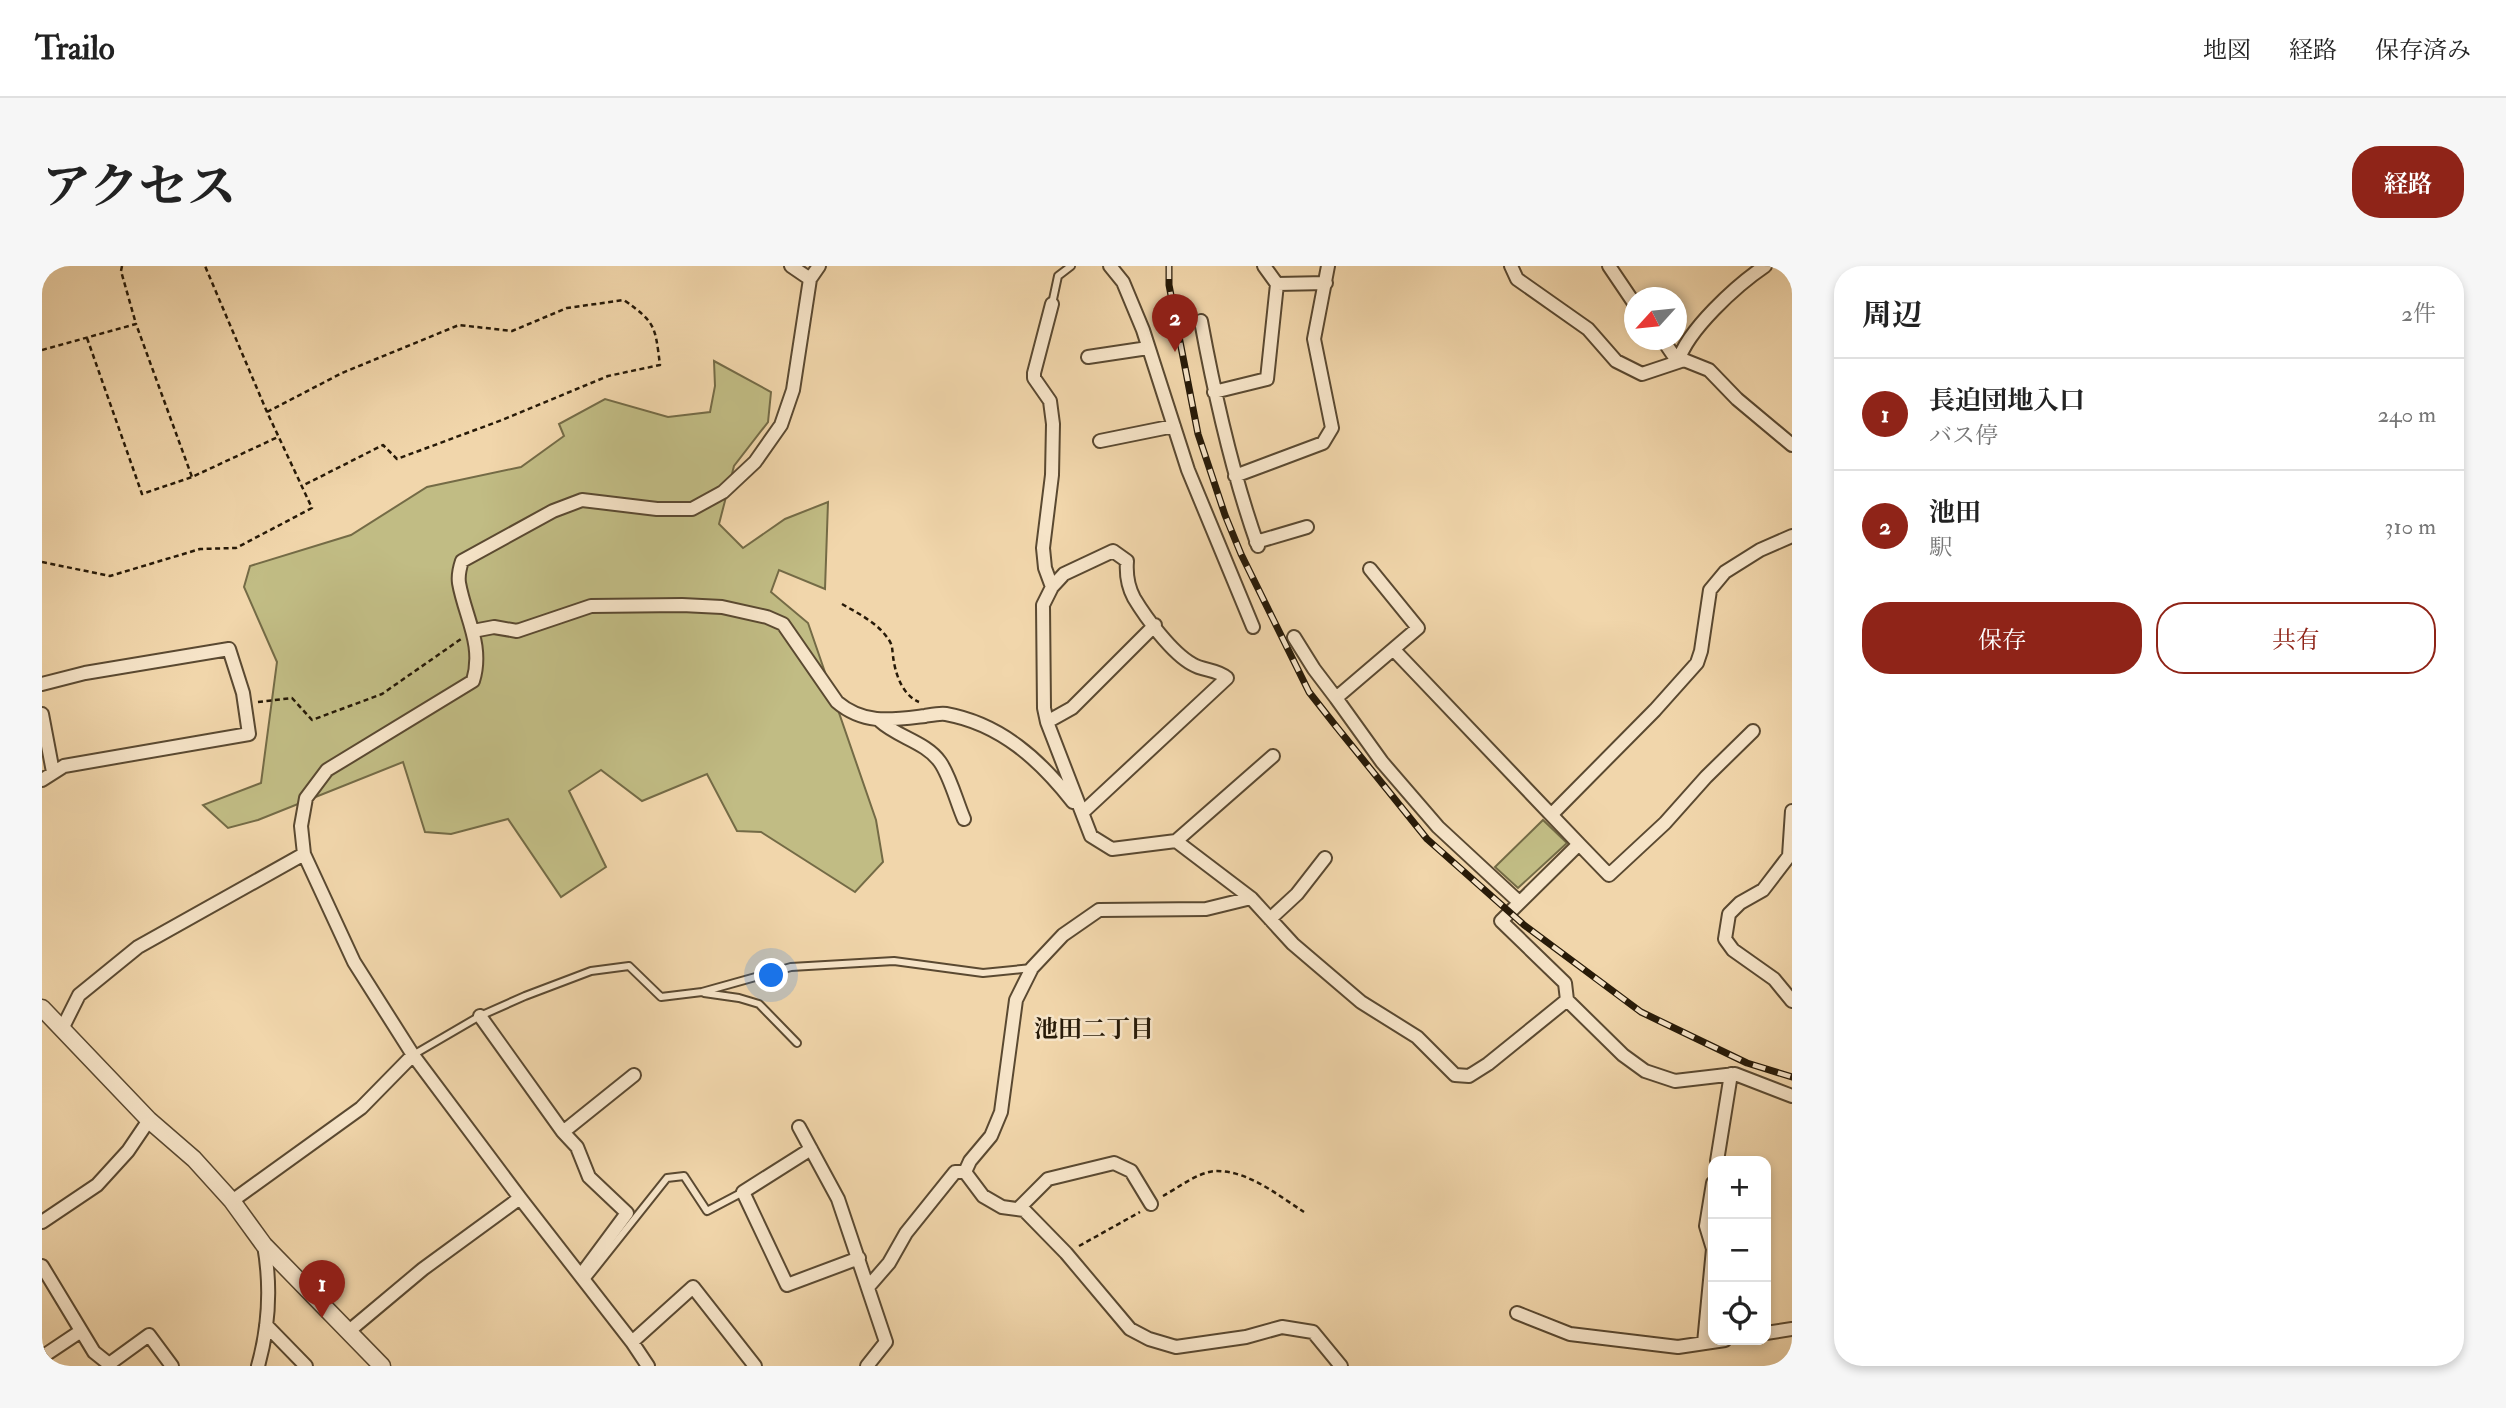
<!DOCTYPE html>
<html lang="ja">
<meta charset="utf-8">
<style>
:root{--surface:#fff;--page:#f6f6f6;--text:#222;--muted:#767676;--line:#e0e0e0;--accent:#8f2418}
body{margin:0;font-family:"IM FELL Double Pica","Noto Serif JP",serif;background:var(--page);color:var(--text)}
.controls{position:absolute;right:21px;bottom:21px;display:grid;overflow:hidden;border-radius:14px;box-shadow:0 4px 10px #0003}
.controls button{width:63px;height:63px;display:grid;place-items:center;padding:0;border:0;border-bottom:2px solid var(--line);background:var(--surface);color:var(--text);font:35px sans-serif}
.compass{position:absolute;left:1582px;top:21px;width:63px;height:63px;border-radius:50%;background:var(--surface);box-shadow:0 4px 10px #0003;rotate:243deg}
.you{position:absolute;left:730px;top:710px;width:24px;height:24px;margin:-18px;border:5px solid #fff;border-radius:50%;background:#1a73e8;box-shadow:0 0 0 10px #1a73e833}
.badge{display:grid;place-items:center;width:46px;height:46px;border-radius:50%;background:var(--accent);color:#fff;font-size:23px;font-weight:700}
.pin{position:absolute;translate:-50% -58px;filter:drop-shadow(0 2px 4px #0008)}
.pin::after{content:'';position:absolute;top:37px;width:24px;height:21px;background:inherit;clip-path:polygon(0 0,100% 0,50% 100%)}
.list{margin:0;padding:0;list-style:none}
h2{display:flex;justify-content:space-between;align-items:center;height:91px;margin:0;padding:0 28px;font-size:30px}
h2 small{font-size:23px;font-weight:400;color:var(--muted)}
.list li{display:grid;grid-template-columns:46px 1fr auto;gap:21px;align-items:center;box-sizing:border-box;height:112px;padding:0 28px;border-top:2px solid var(--line)}
.list b{display:block;font-size:26px;white-space:nowrap}
.list p{margin:0;font-size:23px;white-space:nowrap;color:var(--muted)}
.list em{font-size:23px;font-style:normal;color:var(--muted)}
.actions{display:flex;gap:14px;padding:21px 28px}
.actions a{flex:1;padding:16px 0;border:2px solid var(--accent);border-radius:28px;text-align:center;font-size:24px;color:var(--accent)}
.actions .main{background:var(--accent);color:#fff}
.icon{flex:none;width:38px;height:38px;fill:none;stroke:currentColor;stroke-width:2;stroke-linecap:round;stroke-linejoin:round}
.map{position:relative;flex:none;width:1750px;height:1100px;overflow:hidden;border-radius:28px}
header{display:flex;align-items:center;gap:42px;box-sizing:border-box;height:98px;padding:0 35px;background:var(--surface);border-bottom:2px solid var(--line)}
header strong{font-size:33px}
nav{display:flex;gap:38px;margin-inline-start:auto;font-size:24px}
.intro{display:flex;align-items:center;justify-content:space-between;box-sizing:border-box;height:168px;padding:0 42px}
h1{margin:0;font-size:49px}
.button{padding:18px 32px;border-radius:28px;background:var(--accent);color:#fff;font-size:24px;font-weight:700}
main{display:flex;gap:42px;padding:0 42px}
aside{flex:1;background:var(--surface);border-radius:28px;box-shadow:0 4px 10px #0003}
.map>svg:first-child{display:block}
</style>
<header>
<strong>Trailo</strong>
<nav><a>地図</a><a>経路</a><a>保存済み</a></nav>
</header>
<div class="intro"><h1>アクセス</h1><a class="button">経路</a></div>
<main>
<div class="map">
<svg width="1750" height="1100" viewBox="0 0 1750 1100">
<rect width="100%" height="100%" fill="#f1d6ab"/>
<filter id="stains"><feTurbulence type="fractalNoise" baseFrequency=".00286" numOctaves="4"/><feColorMatrix values="0 0 0 0 .2 0 0 0 0 .09 0 0 0 0 .02 0 0 0 .5 -.17"/></filter>
<radialGradient id="worn" r=".72"><stop offset=".6" stop-color="#630" stop-opacity="0"/><stop offset="1" stop-color="#630" stop-opacity=".3"/></radialGradient>
<path fill="#c1bc84" stroke="#746b46" stroke-width="2" d="M 672,95 L 729,126 L 726,156 L 692,200 L 677,258 L 701,282 L 743,253 L 786,236 L 783,323 L 737,304 L 729,326 L 766,357 L 834,554 L 841,596 L 813,626 L 719,566 L 695,565 L 665,508 L 600,535 L 559,504 L 527,525 L 564,601 L 519,631 L 466,553 L 409,568 L 383,566 L 361,496 L 216,554 L 186,562 L 161,539 L 219,517 L 235,396 L 202,321 L 208,300 L 309,269 L 385,221 L 479,201 L 522,170 L 517,158 L 563,133 L 626,151 L 668,146 L 673,120 Z
M 1501,554 L 1525,577 L 1476,622 L 1453,601 Z"/>
<g fill="none" stroke-linecap="round" stroke-linejoin="round">
<g stroke="#5a4931" stroke-width="10">
<path id="service" d="M 1010,38 L 1016,10 L 1029,0
M 662,727 L 697,732 L 717,738 L 755,777
M 371,789 L 438,750 L 483,730 L 549,705 L 587,700 L 619,731 L 660,726 L 749,701 L 852,695 L 941,707 L 990,702
M 543,1015 L 625,912 L 642,910 L 665,945 L 701,926"/>
</g>
<g stroke="#5a4931" stroke-width="16">
<path id="minor" d="M 749,0 L 768,13
M 1068,0 L 1081,16 L 1101,64 L 1146,204 L 1211,361
M 1469,0 L 1475,13 L 1546,63 L 1574,95 L 1600,108 L 1642,94 L 1667,104 L 1695,133 L 1750,179
M 1567,0 L 1592,37
M 1235,18 L 1284,17
M 1159,55 C 1173,131 1190,207 1216,280
M 1621,74 L 1636,96
M 1046,91 L 1106,82
M 1636,96 C 1645,64 1695,19 1723,0
M 1172,126 L 1225,113 L 1235,18 L 1222,0
M 1058,175 L 1132,160
M 1193,210 L 1281,177 L 1290,162 L 1272,73 L 1286,0
M 1214,276 L 1265,261
M 1328,303 L 1376,362 L 1294,432 L 1340,496 L 1396,561 L 1477,636
M 1010,321 L 1003,302 L 1001,282 L 1010,209 L 1011,158 L 1008,135 L 992,112 L 992,107 L 1010,38
M 431,365 L 452,361 L 475,365 L 549,340 L 640,339 L 680,341 L 725,351 L 741,358 L 795,436 C 822,459 850,454 883,450 C 889,449 898,447 904,448 C 959,458 998,494 1031,536
M 1252,371 L 1272,403 L 1294,432
M 1352,384 L 1537,578 L 1459,655 L 1523,717 L 1525,734 L 1581,789 L 1603,805 L 1633,815 L 1693,808 L 1750,830
M 0,418 L 43,407 L 187,383 L 201,427 L 207,468 L 22,500 L 0,514
M 0,448 L 11,506
M 838,455 C 855,471 884,476 898,496 C 908,510 915,537 922,553
M 1005,456 L 1030,442 L 1113,359
M 1750,545 L 1747,590 L 1721,624 L 1698,637 L 1687,648 L 1683,673 L 1691,684 L 1732,713 L 1750,735
M 1040,547 L 1185,412 C 1175,403 1161,405 1150,398 C 1130,387 1104,352 1092,332 C 1086,321 1084,308 1085,295 L 1071,285 L 1022,308 L 1010,321 L 1001,339 L 1002,442 L 1005,456 L 1049,570 L 1070,583 L 1134,575 L 1209,632 L 1251,678 L 1319,736 L 1375,771 L 1413,809 L 1427,810 L 1446,798 L 1525,734
M 1510,548 L 1613,444 L 1655,397 L 1659,385 L 1668,324 L 1683,306 L 1718,284 L 1750,270
M 1134,575 L 1231,490
M 1537,578 L 1567,609 L 1623,557 L 1664,511 L 1711,465
M 1228,653 L 1255,628 L 1283,592
M 438,750 L 521,866 L 592,809
M 20,763 L 37,729 L 96,681 L 262,588
M 757,861 L 796,933 L 844,1076 L 825,1100
M 521,866 L 535,881 L 547,911 L 585,947 L 539,1009
M 769,883 L 701,926 L 745,1019 L 817,992
M 1675,895 L 1689,808
M 923,906 L 941,930 L 960,941 L 982,944 L 1024,987 L 1088,1063 L 1107,1073 L 1134,1081 L 1204,1071 L 1240,1061 L 1271,1066 L 1299,1100
M 923,906 L 928,895 L 949,870 L 959,846 L 974,734 L 990,702 L 1021,669 L 1057,644 L 1164,643 L 1209,632
M 190,935 L 319,842 L 371,789
M 976,943 L 1006,913 L 1072,897 L 1089,905 L 1109,938
M 0,956 L 55,919 L 86,885 L 107,854
M 0,1000 L 52,1086 L 67,1098 L 107,1069 L 130,1100
M 827,1020 L 847,997 L 864,967 L 913,906 L 923,906
M 1475,1047 L 1528,1068 L 1636,1081 L 1683,1074
M 224,1059 L 264,1100
M 307,1065 L 381,1003 L 478,932
M 1724,1067 L 1750,1063
M 590,1076 L 651,1021 L 713,1100
M 1662,1077 L 1671,983 L 1664,960 L 1671,917
M 0,1091 L 39,1065
M 216,1100 C 227,1061 229,1019 222,979
M 606,1100 L 590,1076 L 478,932 L 371,789 L 312,696 L 262,588 L 259,560 L 264,532 L 285,504 L 431,415 C 442,379 423,351 417,317 C 416,310 418,301 420,295 L 511,245 L 540,234 L 615,243 L 650,243 L 681,226 L 713,196 L 739,159 L 751,124 L 768,13 L 777,0"/>
</g>
<g stroke="#5a4931" stroke-width="19">
<path id="tertiary" d="M 0,742 L 107,854 L 152,893 L 190,935 L 222,979 L 340,1100"/>
</g>
<path stroke="#271a08" stroke-width="2.5" stroke-dasharray="5 3.5" stroke-linecap="butt" d="M 80,0 L 79,5 L 94,58
M 45,72 L 100,228 L 150,211 L 236,171
M 0,84 L 94,58 L 150,211
M 225,146 L 300,107 L 417,59 L 470,65 L 525,42 L 582,34 C 614,57 613,60 618,99 L 566,110 L 460,154 L 355,193 L 341,179 L 260,220
M 0,296 L 68,310 L 158,283 L 194,282 L 270,242 L 225,146 L 163,0
M 800,338 C 817,348 836,357 847,374 C 851,380 850,384 851,390 C 853,407 860,429 877,436
M 216,436 L 250,432 L 270,454 L 340,428 L 419,373
M 1121,930 C 1136,922 1157,905 1175,905 C 1207,905 1237,930 1262,946
M 1037,980 L 1098,946"/>
<use href="#service" stroke="#f6e4c8" stroke-width="6"/>
<use href="#minor" stroke="#f6e4c8" stroke-width="12"/>
<use href="#tertiary" stroke="#f6e4c8" stroke-width="16"/>
<g stroke="#271a08" stroke-width="7">
<path id="rail" d="M 1127,0 L 1127,19 L 1156,168 L 1183,249 L 1199,288 L 1267,426 L 1293,459 L 1385,573 L 1482,659 L 1599,746 L 1705,797 L 1750,811"/>
</g>
<use href="#rail" stroke="#f6e4c8" stroke-width="4.5" stroke-dasharray="13" stroke-linecap="butt"/>
</g>
<g text-anchor="middle" stroke-width="5" stroke-linejoin="round" paint-order="stroke">
<g font-size="24" font-weight="bold" fill="#271a08" stroke="#f6e4c8">
<text x="1052" y="771">池田二丁目</text>
</g>
</g>
<rect width="100%" height="100%" filter="url(#stains)"/>
<rect width="100%" height="100%" fill="url(#worn)"/>
</svg>
<div class="controls">
<button>+</button>
<button>−</button>
<button><svg class="icon" aria-label="locate" viewBox="0 0 24 24"><circle cx="12" cy="12" r="6"/><path d="M12 2v4M12 18v4M2 12h4M18 12h4"/></svg></button>
</div>
<svg class="compass" viewBox="-18 -18 36 36"><path d="M0-13l5 13h-10z" fill="#e53935"/><path d="M0 13l5-13h-10z" fill="#767676"/></svg>
<div class="you"></div>
<div class="pin badge" style="left:280px;top:1052px">1</div>
<div class="pin badge" style="left:1133px;top:86px">2</div>
</div>
<aside>
<h2>周辺<small>2件</small></h2>
<ul class="list">
<li><span class="badge">1</span><div><b>長迫団地入口</b><p>バス停</p></div><em>240 m</em></li>
<li><span class="badge">2</span><div><b>池田</b><p>駅</p></div><em>310 m</em></li>
</ul>
<div class="actions"><a class="main">保存</a><a>共有</a></div>
</aside>
</main>
